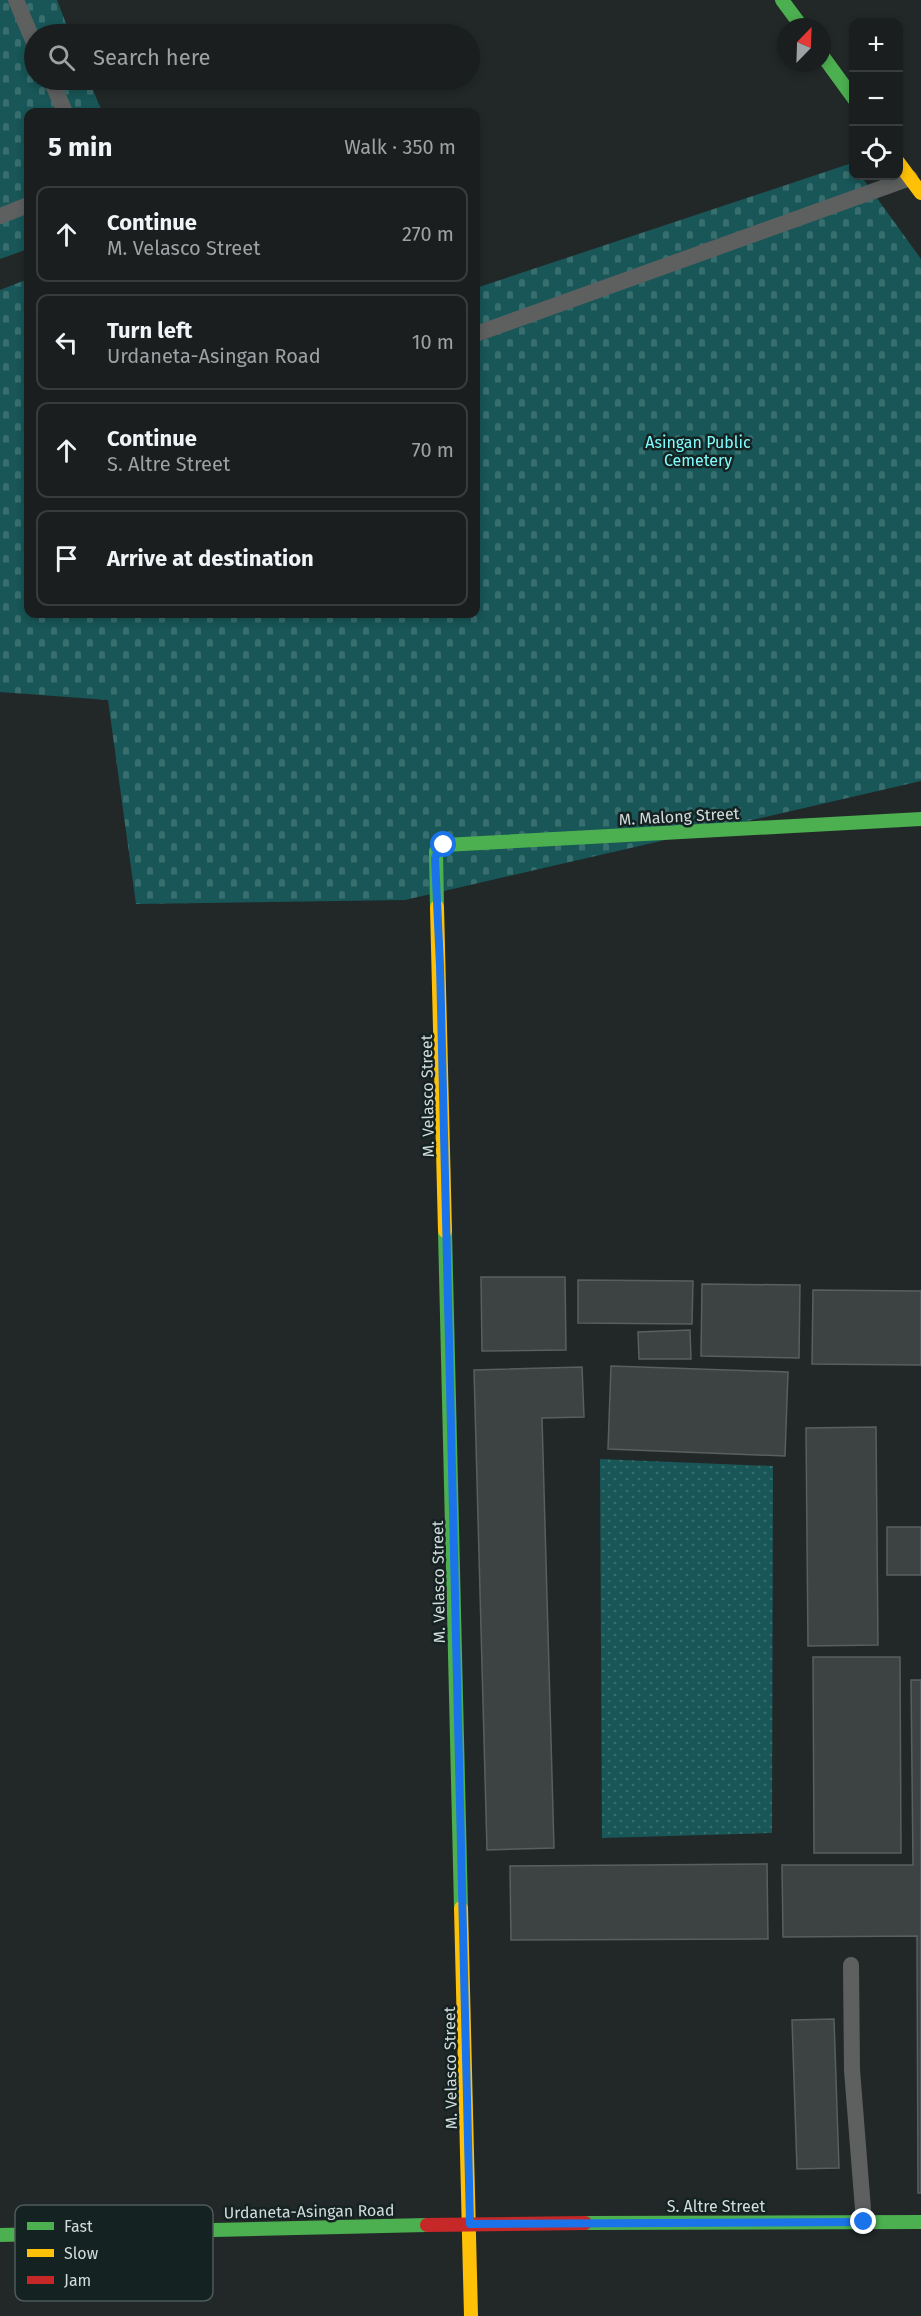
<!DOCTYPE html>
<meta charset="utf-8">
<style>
:root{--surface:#1a1e1e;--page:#272b2b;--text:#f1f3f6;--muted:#9fa2a4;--line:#383c3c}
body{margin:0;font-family:"Fira Sans",sans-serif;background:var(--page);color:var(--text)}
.controls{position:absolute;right:18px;top:18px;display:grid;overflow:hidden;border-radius:12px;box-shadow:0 3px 9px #0003}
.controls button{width:54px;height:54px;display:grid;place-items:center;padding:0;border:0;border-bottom:2px solid var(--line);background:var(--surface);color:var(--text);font:30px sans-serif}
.compass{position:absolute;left:777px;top:18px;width:54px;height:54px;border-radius:50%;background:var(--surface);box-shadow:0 3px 9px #0003;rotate:23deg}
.stop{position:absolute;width:18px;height:18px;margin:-14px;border:4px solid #1a73e8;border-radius:50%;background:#fff}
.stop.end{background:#1a73e8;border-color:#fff;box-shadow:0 2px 6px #0008}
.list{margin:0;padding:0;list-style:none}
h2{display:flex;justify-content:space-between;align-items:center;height:78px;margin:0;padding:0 24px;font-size:26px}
h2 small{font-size:20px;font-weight:400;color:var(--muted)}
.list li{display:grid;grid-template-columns:39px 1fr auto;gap:18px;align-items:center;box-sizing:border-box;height:96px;margin:0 12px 12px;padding:0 12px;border:2px solid var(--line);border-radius:12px}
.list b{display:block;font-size:22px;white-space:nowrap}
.list p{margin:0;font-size:20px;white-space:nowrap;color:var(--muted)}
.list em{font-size:20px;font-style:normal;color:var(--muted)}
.icon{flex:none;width:33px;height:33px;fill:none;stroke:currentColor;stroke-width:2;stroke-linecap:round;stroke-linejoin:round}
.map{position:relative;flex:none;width:921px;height:2316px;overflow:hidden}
.search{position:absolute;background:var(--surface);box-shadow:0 3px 9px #0003;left:24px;top:24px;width:456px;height:66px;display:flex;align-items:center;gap:15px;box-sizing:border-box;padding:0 21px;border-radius:33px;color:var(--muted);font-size:22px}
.panel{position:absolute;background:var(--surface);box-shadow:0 3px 9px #0003;left:24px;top:108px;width:456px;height:510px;border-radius:12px}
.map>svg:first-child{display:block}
</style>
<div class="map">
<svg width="921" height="2316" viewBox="0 0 921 2316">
<defs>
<pattern id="grass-dots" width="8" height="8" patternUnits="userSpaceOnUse" patternTransform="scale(1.5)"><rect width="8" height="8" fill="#185657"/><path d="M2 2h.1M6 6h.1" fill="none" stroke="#396e6f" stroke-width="1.8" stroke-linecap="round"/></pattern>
<pattern id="cemetery-stones" width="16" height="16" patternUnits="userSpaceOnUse" patternTransform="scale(1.5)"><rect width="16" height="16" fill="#185657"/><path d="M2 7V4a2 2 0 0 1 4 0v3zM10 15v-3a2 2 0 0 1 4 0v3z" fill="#396e6f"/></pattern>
</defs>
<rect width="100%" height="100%" fill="#222828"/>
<path fill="url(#grass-dots)" d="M 600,1459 L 773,1466 L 772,1833 L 602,1838 Z"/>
<path fill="url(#cemetery-stones)" d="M 0,0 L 57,0 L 70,34 L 34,34 L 34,80 L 89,80 L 102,112 L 28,112 L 28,249 L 0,259 Z
M 852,163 L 854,176 L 861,176 L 921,259 L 921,781 L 405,900 L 136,904 L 108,700 L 0,692 L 0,290 L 28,279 L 28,614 L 476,614 L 476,288 Z"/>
<path fill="#3d4242" stroke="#595f5f" stroke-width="1.5" d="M 481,1277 L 565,1277 L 566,1350 L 482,1351 Z
M 578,1280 L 693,1281 L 692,1324 L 578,1323 Z
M 702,1284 L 800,1285 L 799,1358 L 701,1356 Z
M 813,1290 L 921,1291 L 921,1365 L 812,1364 Z
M 690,1330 L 691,1359 L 639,1359 L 638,1332 Z
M 611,1366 L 788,1372 L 785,1456 L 608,1449 Z
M 582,1367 L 584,1417 L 542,1418 L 554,1848 L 487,1850 L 474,1370 Z
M 876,1427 L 878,1645 L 808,1646 L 806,1428 Z
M 887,1527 L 921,1527 L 921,1575 L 887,1575 Z
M 813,1657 L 900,1657 L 901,1853 L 814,1853 Z
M 911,1680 L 921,1680 L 921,2193 L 918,2193 L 917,1936 L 783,1937 L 782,1865 L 913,1865 Z
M 767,1864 L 768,1939 L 511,1940 L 510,1866 Z
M 834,2019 L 839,2168 L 797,2169 L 792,2020 Z"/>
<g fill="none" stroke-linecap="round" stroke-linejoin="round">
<path stroke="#5e6060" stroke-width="16" d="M 16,0 L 34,43
M 51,80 L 65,112
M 0,216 L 28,205
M 476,334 L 910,178
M 851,1965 L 852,2070 L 864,2222"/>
<path stroke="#4caf50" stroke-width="14" d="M 782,0 L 802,27
M 822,55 L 854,99
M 437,907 L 436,851 L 444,845 L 921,819
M 445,1231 L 461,1908
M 585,2223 L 921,2222
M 0,2235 L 427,2225"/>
<path stroke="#ffc107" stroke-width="14" d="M 898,162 L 921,193
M 437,907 L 445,1231
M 461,1908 L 471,2316"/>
<path stroke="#c62828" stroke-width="14" d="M 427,2225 L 585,2223"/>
</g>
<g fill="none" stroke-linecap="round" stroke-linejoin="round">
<path stroke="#1a73e8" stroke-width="8" d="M 444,845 L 439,848 L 435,858 L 440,966 L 470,2224 L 864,2222"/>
</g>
<g text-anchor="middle" stroke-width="5" stroke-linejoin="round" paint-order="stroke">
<g font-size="16" fill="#80fcfd" stroke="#152222">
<text x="698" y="448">Asingan Public<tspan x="698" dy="18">Cemetery</tspan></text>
</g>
<g font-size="16" fill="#d3dcdc" stroke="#152222">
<text transform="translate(679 816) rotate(-3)" y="6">M. Malong Street</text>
<text transform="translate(427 1096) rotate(-91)" y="6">M. Velasco Street</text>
<text transform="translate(438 1582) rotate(-91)" y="6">M. Velasco Street</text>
<text transform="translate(450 2068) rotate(-91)" y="6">M. Velasco Street</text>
<text x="716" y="2212">S. Altre Street</text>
<text transform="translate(309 2211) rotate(-1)" y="6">Urdaneta-Asingan Road</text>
</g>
</g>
<rect x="15" y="2205" width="198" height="96" rx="9" fill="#152222" stroke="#4e5a5a" stroke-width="1.5"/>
<rect x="27" y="2222" width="27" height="8" fill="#4caf50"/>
<rect x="27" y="2249" width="27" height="8" fill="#ffc107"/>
<rect x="27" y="2276" width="27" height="8" fill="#c62828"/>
<g font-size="16" fill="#d3dcdc">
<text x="64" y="2232">Fast</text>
<text x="64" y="2259">Slow</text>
<text x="64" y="2286">Jam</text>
</g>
</svg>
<div class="controls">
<button>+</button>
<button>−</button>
<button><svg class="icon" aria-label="locate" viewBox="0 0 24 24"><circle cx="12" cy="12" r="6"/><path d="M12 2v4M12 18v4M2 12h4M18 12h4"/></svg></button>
</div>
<svg class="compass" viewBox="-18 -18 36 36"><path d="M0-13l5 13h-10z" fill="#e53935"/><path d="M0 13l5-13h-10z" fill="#9fa2a4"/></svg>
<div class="stop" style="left:444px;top:845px"></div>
<div class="stop end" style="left:864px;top:2222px"></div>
<div class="search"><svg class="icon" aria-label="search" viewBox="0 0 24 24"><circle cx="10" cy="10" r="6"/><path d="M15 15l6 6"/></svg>Search here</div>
<section class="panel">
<h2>5 min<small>Walk · 350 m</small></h2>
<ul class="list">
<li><svg class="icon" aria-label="ahead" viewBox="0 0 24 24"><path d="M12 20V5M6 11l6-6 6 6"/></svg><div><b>Continue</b><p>M. Velasco Street</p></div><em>270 m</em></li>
<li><svg class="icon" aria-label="left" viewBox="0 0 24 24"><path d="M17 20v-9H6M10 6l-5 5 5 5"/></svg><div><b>Turn left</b><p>Urdaneta-Asingan Road</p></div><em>10 m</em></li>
<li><svg class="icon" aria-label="ahead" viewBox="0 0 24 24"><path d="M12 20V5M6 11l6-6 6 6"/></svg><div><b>Continue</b><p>S. Altre Street</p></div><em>70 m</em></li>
<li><svg class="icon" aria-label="arrive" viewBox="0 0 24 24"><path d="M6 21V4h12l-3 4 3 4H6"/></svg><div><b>Arrive at destination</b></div></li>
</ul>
</section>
</div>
